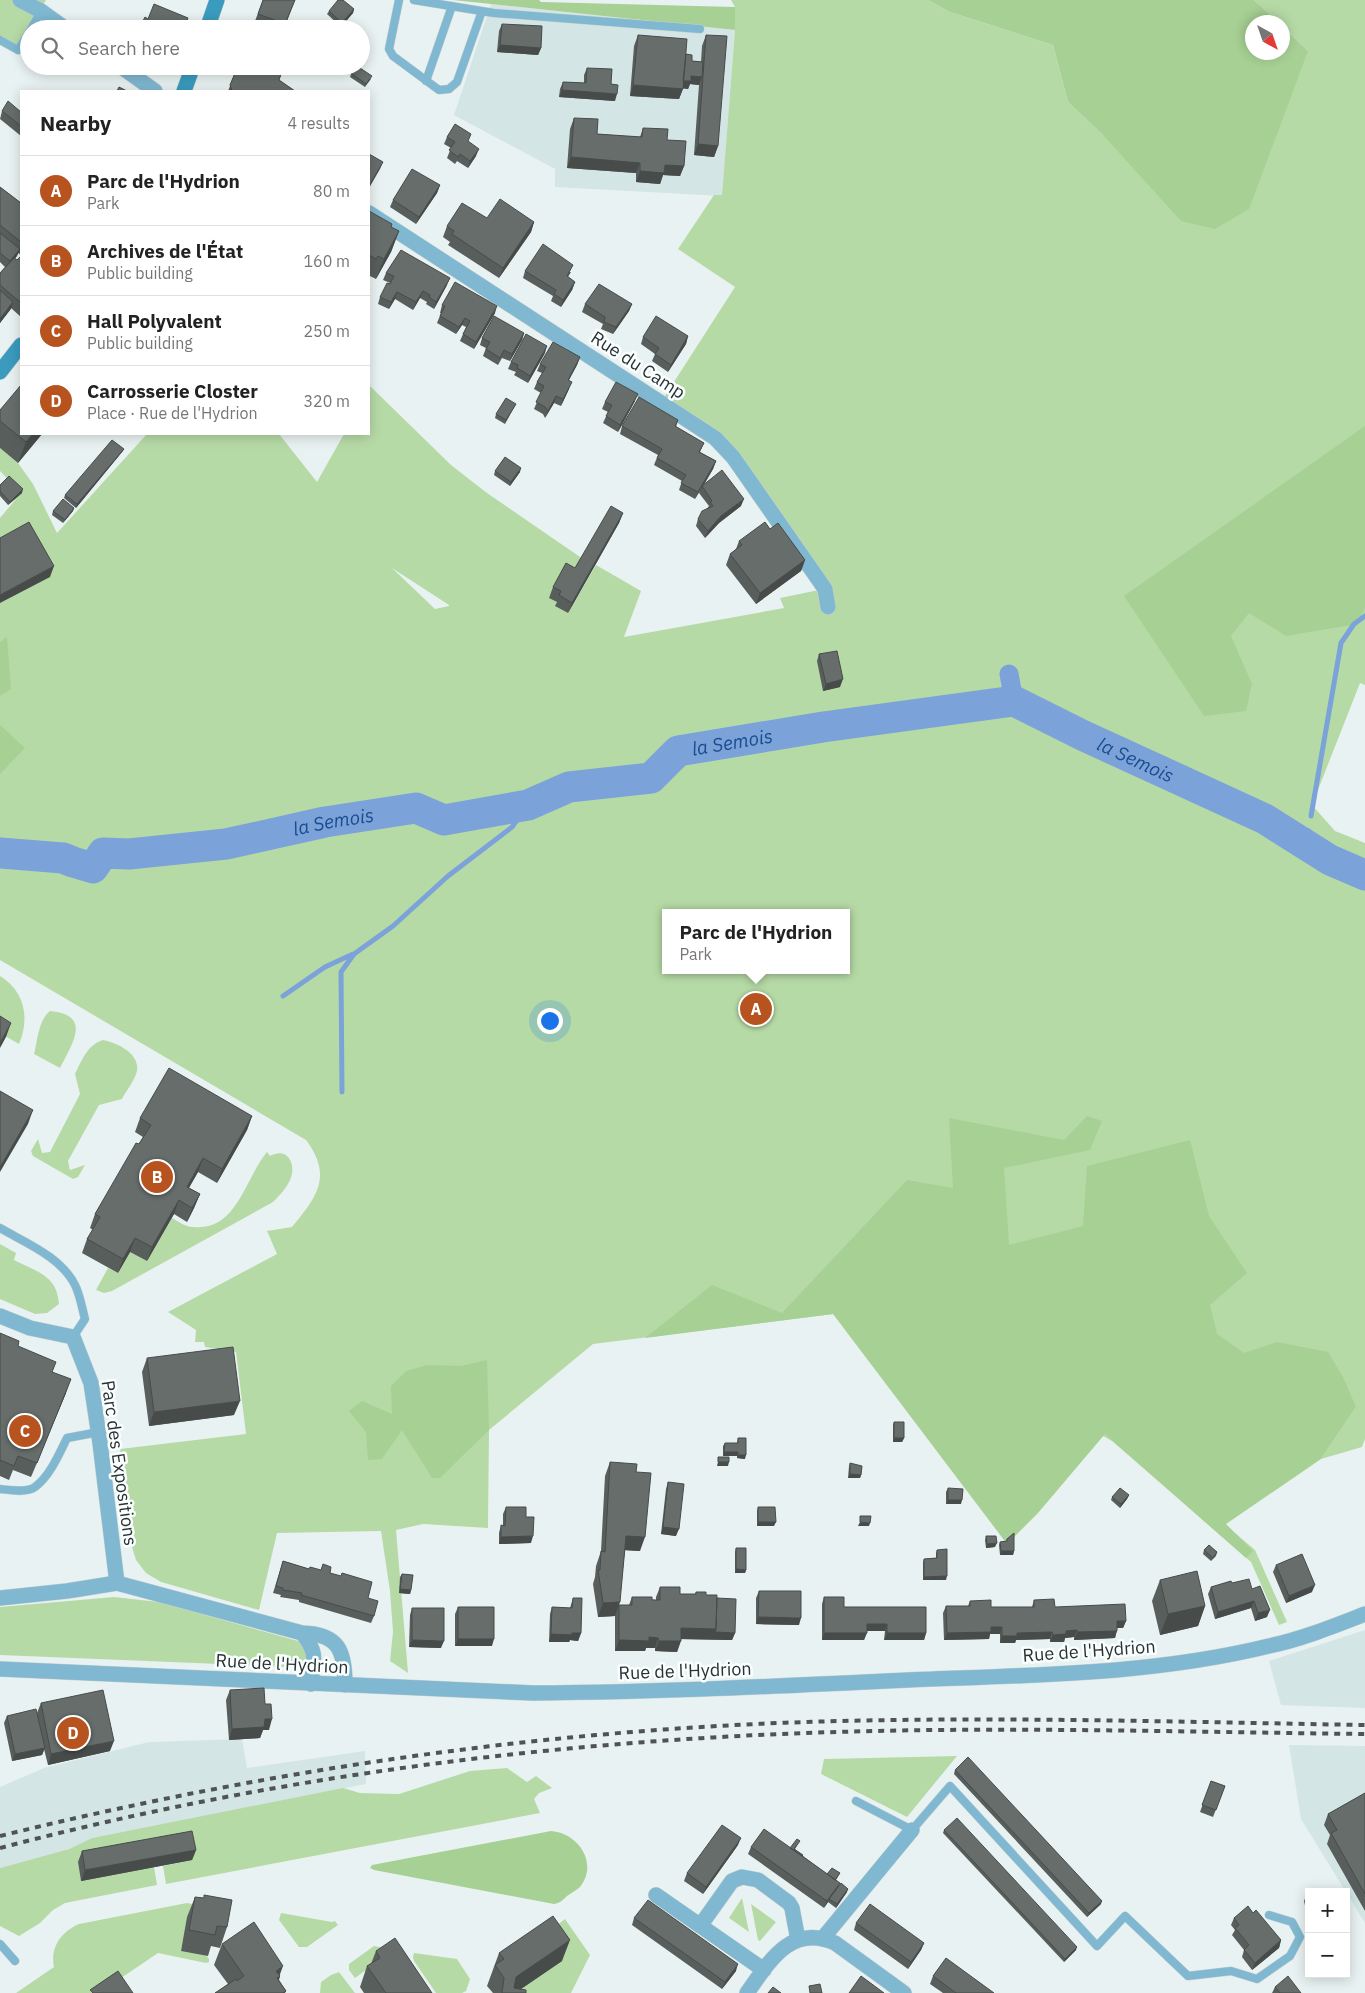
<!DOCTYPE html>
<meta charset="utf-8">
<style>
:root{--surface:#fff;--page:#f6f6f6;--text:#222;--muted:#767676;--line:#e0e0e0;--accent:#b7531f}
body{margin:0;font-family:"IBM Plex Sans",sans-serif;background:var(--page);color:var(--text)}
.controls{position:absolute;right:15px;bottom:15px;display:grid;overflow:hidden;border-radius:0px;box-shadow:0 2px 12px #0003}
.controls button{width:45px;height:45px;display:grid;place-items:center;padding:0;border:0;border-bottom:1px solid var(--line);background:var(--surface);color:var(--text);font:25px sans-serif}
.compass{position:absolute;left:1245px;top:15px;width:45px;height:45px;border-radius:50%;background:var(--surface);box-shadow:0 2px 12px #0003;rotate:140deg}
.you{position:absolute;left:549px;top:1020px;width:18px;height:18px;margin:-12px;border:4px solid #fff;border-radius:50%;background:#1a73e8;box-shadow:0 0 0 8px #1a73e833}
.badge{display:grid;place-items:center;width:32px;height:32px;border-radius:50%;background:var(--accent);color:#fff;font-size:16px;font-weight:700}
.pin{position:absolute;translate:-50% -50%;border:2px solid #fff;box-shadow:0 1px 5px #0006}
.popup{position:absolute;left:662px;top:909px;width:188px;height:65px;box-sizing:border-box;display:grid;place-content:center;border-radius:0px;background:var(--surface);filter:drop-shadow(0 1px 4px #0005);font-size:16px;white-space:nowrap;color:var(--muted)}
.popup b{font-size:19px;color:var(--text)}
.popup::after{content:'';position:absolute;left:50%;top:100%;margin-left:-10px;border:10px solid transparent;border-top-color:var(--surface)}
.list{margin:0;padding:0;list-style:none}
h2{display:flex;justify-content:space-between;align-items:center;height:65px;margin:0;padding:0 20px;font-size:21px}
h2 small{font-size:16px;font-weight:400;color:var(--muted)}
.list li{display:grid;grid-template-columns:32px 1fr auto;gap:15px;align-items:center;box-sizing:border-box;height:70px;padding:0 20px;border-top:1px solid var(--line)}
.list b{display:block;font-size:19px;white-space:nowrap}
.list p{margin:0;font-size:16px;white-space:nowrap;color:var(--muted)}
.list em{font-size:16px;font-style:normal;color:var(--muted)}
.icon{flex:none;width:28px;height:28px;fill:none;stroke:currentColor;stroke-width:2;stroke-linecap:round;stroke-linejoin:round}
.map{position:relative;flex:none;width:1365px;height:1993px;overflow:hidden}
.search{position:absolute;background:var(--surface);box-shadow:0 2px 12px #0003;left:20px;top:20px;width:350px;height:55px;display:flex;align-items:center;gap:12px;box-sizing:border-box;padding:0 18px;border-radius:28px;color:var(--muted);font-size:19px}
.panel{position:absolute;background:var(--surface);box-shadow:0 2px 12px #0003;left:20px;top:90px;width:350px;height:345px;border-radius:0px}
.map>svg:first-child{display:block}
</style>
<div class="map">
<svg width="1365" height="1993" viewBox="0 0 1365 1993">
<rect width="100%" height="100%" fill="#e9f2f2"/>
<path fill="#d3e5e5" d="M 491,4 L 735,30 L 722,196 L 555,187 L 555,169 L 454,115 Z
M 1365,1630 L 1365,1708 L 1281,1705 L 1269,1661 Z
M 242,1739 L 247,1768 L 365,1751 L 366,1784 L 92,1838 L 69,1849 L 0,1868 L 0,1787 L 44,1768 L 149,1742 Z
M 1289,1745 L 1365,1746 L 1365,1923 L 1301,1819 Z"/>
<path fill="#b6daa6" fill-rule="evenodd" d="M 0,0 L 46,0 L 18,50 L 0,40 Z
M 731,0 L 928,0 L 950,12 L 1053,45 L 1068,102 L 1103,135 L 1308,51 L 1283,27 L 1282,22 L 1278,22 L 1254,0 L 1365,0 L 1365,685 L 1360,683 L 1312,805 L 1335,831 L 1365,843 L 1365,1439 L 1362,1447 L 1321,1459 L 1356,1407 L 1098,1416 L 1255,1550 L 1287,1622 L 1279,1625 L 1251,1562 L 1112,1441 L 1058,1411 L 833,1314 L 593,1344 L 489,1430 L 488,1528 L 423,1524 L 396,1530 L 408,1673 L 390,1661 L 393,1632 L 390,1591 L 381,1531 L 277,1533 L 259,1610 L 161,1582 L 146,1573 L 136,1560 L 131,1544 L 120,1449 L 246,1434 L 236,1352 L 205,1347 L 204,1342 L 195,1342 L 196,1330 L 168,1312 L 277,1254 L 267,1231 L 292,1227 C 317,1197 333,1176 306,1140 L 0,960 L 0,518 L 21,493 L 0,471 L 0,448 L 18,463 L 33,484 L 57,533 L 147,434 L 279,434 L 317,482 L 344,434 L 369,434 L 370,386 L 451,465 L 487,493 L 583,559 L 571,579 L 549,597 L 557,602 L 556,606 L 568,613 L 596,565 L 641,591 L 624,637 L 784,608 L 780,598 L 824,589 L 733,457 L 661,402 L 735,287 L 678,249 L 714,195 L 722,195 L 735,30 L 735,7 ZM 392,568 L 449,605 L 449,606 L 435,609 ZM 666,913 L 846,913 L 846,970 L 666,970 Z
M 0,976 C 25,991 30,1019 19,1044 L 0,1033 Z
M 50,1011 C 93,1015 72,1044 60,1068 L 34,1054 C 38,1039 38,1021 50,1011 Z
M 103,1040 C 117,1043 140,1053 137,1071 C 135,1080 126,1091 122,1099 L 99,1105 L 68,1161 L 70,1170 L 85,1165 L 78,1177 L 73,1179 L 33,1156 L 31,1151 L 38,1139 L 42,1153 L 50,1152 L 80,1094 L 75,1074 C 82,1060 87,1045 103,1040 Z
M 267,1152 L 270,1156 C 288,1146 297,1165 290,1180 C 286,1189 279,1196 273,1202 L 112,1291 L 104,1293 L 96,1290 L 108,1268 L 118,1273 L 130,1252 L 147,1261 L 172,1218 C 178,1221 185,1227 193,1227 C 237,1232 245,1178 267,1152 Z
M 0,1244 L 16,1253 L 14,1260 C 37,1272 57,1275 59,1304 L 47,1313 L 35,1314 L 0,1299 Z
M 114,1597 L 159,1602 L 298,1641 L 307,1647 L 308,1657 L 301,1665 L 290,1667 L 0,1655 L 0,1607 Z
M 957,1756 L 907,1817 L 821,1774 L 824,1759 Z
M 507,1768 L 527,1782 L 536,1776 L 552,1788 L 539,1793 L 534,1799 L 540,1813 L 166,1884 L 163,1866 L 192,1860 L 78,1861 L 81,1880 L 154,1867 L 157,1885 L 65,1903 L 53,1910 L 40,1923 L 19,1936 L 0,1926 L 0,1868 L 69,1849 L 92,1838 L 343,1788 L 360,1793 L 399,1794 L 470,1771 Z
M 742,1898 L 749,1932 L 729,1918 Z
M 187,1903 L 192,1904 L 181,1950 L 206,1955 L 209,1959 L 209,1962 L 206,1963 L 158,1953 L 99,1993 L 16,1993 L 54,1967 C 50,1947 61,1932 79,1924 Z
M 751,1904 L 776,1922 L 760,1941 L 758,1940 Z
M 281,1913 L 332,1922 L 335,1921 L 338,1925 L 307,1947 L 299,1947 L 279,1920 Z
M 565,1919 L 590,1955 L 571,1993 L 515,1993 L 552,1929 Z
M 374,1946 L 403,1951 L 366,1970 L 355,1978 L 349,1970 L 349,1964 Z
M 414,1953 L 457,1959 L 470,1979 L 466,1991 L 462,1993 L 436,1993 L 414,1961 L 413,1957 Z
M 339,1972 L 355,1993 L 320,1993 L 321,1982 L 331,1975 Z"/>
<path fill="#a7d094" d="M 453,0 L 539,0 L 541,2 L 735,7 L 735,30 Z
M 928,0 L 1254,0 L 1278,22 L 1252,22 L 1252,52 L 1282,52 L 1283,27 L 1308,51 L 1249,209 L 1215,229 L 1181,221 L 1103,135 L 1068,102 L 1053,45 L 950,12 Z
M 1365,426 L 1365,608 L 1357,624 L 1286,636 L 1249,613 L 1231,636 L 1252,684 L 1246,711 L 1204,716 L 1124,596 Z
M 7,637 L 11,689 L 0,696 L 0,642 Z
M 0,725 L 25,748 L 0,774 Z
M 1087,1116 L 1102,1121 L 1090,1150 L 1004,1168 L 1009,1245 L 1083,1226 L 1087,1166 L 1190,1140 L 1209,1216 L 1247,1273 L 1210,1305 L 1217,1334 L 1244,1353 L 1277,1342 L 1328,1352 L 1343,1377 L 1356,1407 L 1321,1459 L 1226,1524 L 1253,1551 L 1246,1558 L 1105,1434 L 1038,1513 L 1007,1544 L 833,1314 L 645,1338 L 712,1285 L 782,1313 L 907,1180 L 953,1188 L 949,1118 L 1064,1140 Z
M 487,1360 L 489,1430 L 440,1478 L 432,1478 L 402,1430 L 382,1459 L 368,1460 L 366,1432 L 349,1411 L 362,1401 L 392,1414 L 391,1386 L 406,1371 L 427,1365 L 461,1366 Z
M 551,1831 C 578,1833 599,1863 580,1887 C 577,1890 571,1893 567,1896 C 563,1900 560,1903 554,1904 L 374,1870 L 370,1868 L 372,1865 Z"/>
<g fill="none" stroke-linecap="round" stroke-linejoin="round">
<path stroke="#7ba2d9" stroke-width="5" d="M 1311,816 L 1341,643 L 1354,624 L 1365,616
M 1307,845 L 1309,831
M 283,996 L 325,967 L 353,954
M 342,1092 L 341,972 L 354,954 L 393,926 L 448,876 L 512,827 L 528,805"/>
<path stroke="#7ba2d9" stroke-width="19" d="M 1009,674 L 1014,701"/>
<path stroke="#7ba2d9" stroke-width="31" id="s1" d="M 0,853 L 63,858 L 73,862 L 93,868 L 103,853 L 129,854 L 226,844 L 325,822 L 416,808 L 444,820 L 528,805 L 569,787 L 651,778 L 678,751 L 823,727 L 1014,701 L 1082,735 L 1265,819 L 1330,860 L 1365,875"/>
<g stroke="#c7cfcf" stroke-width="9">
<path id="service" d="M 399,0 L 389,49 L 393,56 L 439,90 L 449,89 L 457,82 L 482,11
M 414,0 L 494,13 L 700,29
M 31,29 L 41,11
M 0,40 L 18,50 L 29,32
M 426,81 L 452,6
M 0,1228 C 26,1243 61,1257 75,1285 C 80,1295 82,1308 85,1319 L 73,1337
M 0,1489 C 9,1490 27,1493 35,1487 C 50,1476 59,1454 67,1438 L 99,1432
M 856,1801 L 912,1830 L 950,1786 L 1097,1946 L 1125,1916 L 1188,1976 L 1231,1971 L 1257,1979 L 1290,1956 L 1300,1937 L 1292,1922 L 1269,1915
M 0,1944 L 15,1961"/>
</g>
<g stroke="#c7cfcf" stroke-width="16">
<path id="minor" d="M 20,0 L 41,11 L 66,29
M 120,66 L 155,91
M 369,213 L 715,438 L 733,457 L 825,589 L 828,607
M 0,1316 L 30,1328 L 73,1337 L 91,1383 L 100,1443 L 117,1583
M 0,1598 L 67,1591 L 117,1583 L 302,1633 C 339,1634 345,1651 345,1685
M 302,1633 C 318,1653 314,1659 311,1684
M 0,1669 L 533,1693 C 658,1692 783,1686 908,1680 C 1029,1675 1151,1675 1269,1646 C 1302,1639 1334,1626 1365,1614
M 656,1895 L 764,1970
M 700,1926 L 732,1881 L 742,1877 L 758,1880 L 789,1903 L 792,1908 L 798,1940
M 823,1938 L 912,1830
M 747,1993 C 769,1962 791,1923 835,1943 L 904,1993"/>
</g>
<g stroke="#c7cfcf" stroke-width="16">
<path id="secondary" d="M 207,29 L 217,0
M 184,91 L 193,66
M 0,372 L 21,345"/>
</g>
<use href="#service" stroke="#7fb8d0" stroke-width="8"/>
<use href="#minor" stroke="#7fb8d0" stroke-width="15"/>
<use href="#secondary" stroke="#3a9bbf" stroke-width="15"/>
<path stroke="#4f5353" stroke-width="4" stroke-dasharray="6 6" stroke-linecap="butt" d="M 0,1836 C 264,1771 534,1731 806,1722 C 992,1716 1179,1722 1365,1725
M 0,1848 C 263,1779 534,1743 806,1733 C 992,1726 1179,1732 1365,1734"/>
</g>
<path fill="#585e5b" d="M 263,0 L 295,0 L 284,29 L 276,29 L 255,21 Z
M 354,9 L 353,13 L 341,27 L 327,14 L 329,11 Z
M 502,24 L 541,48 L 538,55 L 497,52 L 499,31 Z
M 638,35 L 686,54 L 692,61 L 701,62 L 702,46 L 706,35 L 718,146 L 714,157 L 694,155 L 699,85 L 690,84 L 688,89 L 683,88 L 679,99 L 630,96 L 634,46 Z
M 146,66 L 169,66 L 166,73 Z
M 238,66 L 279,80 L 295,91 L 228,91 Z
M 354,66 L 371,79 L 365,87 L 350,77 Z
M 587,68 L 611,84 L 615,101 L 559,97 L 560,89 L 563,82 L 584,83 L 584,75 Z
M 2,111 L 21,112 L 21,136 L 0,119 Z
M 574,118 L 597,134 L 640,137 L 643,128 L 667,140 L 684,166 L 680,176 L 663,175 L 660,184 L 636,182 L 636,173 L 567,168 L 570,129 Z
M 447,137 L 468,141 L 476,156 L 468,168 L 457,161 L 455,164 L 447,158 L 451,148 L 444,144 Z
M 440,185 L 437,193 L 416,224 L 390,207 L 393,200 Z
M 0,187 L 21,203 L 21,255 L 18,253 L 15,259 L 17,260 L 21,256 L 21,317 L 11,308 L 0,323 L 0,273 L 5,267 L 0,262 Z
M 369,211 L 391,227 L 399,231 L 391,252 L 376,279 L 370,276 L 369,278 Z
M 487,218 L 534,222 L 531,232 L 499,278 L 448,245 L 450,242 L 443,237 L 447,226 Z
M 525,271 L 571,272 L 568,277 L 575,282 L 572,290 L 561,307 L 551,301 L 553,296 L 523,278 Z
M 386,273 L 447,285 L 434,309 L 426,304 L 427,302 L 420,298 L 413,310 L 395,299 L 389,309 L 378,304 L 380,297 L 390,283 L 383,280 Z
M 585,304 L 632,304 L 629,311 L 613,334 L 601,329 L 603,324 L 582,312 Z
M 442,305 L 495,313 L 474,349 L 460,341 L 466,327 L 462,325 L 456,334 L 437,323 L 441,313 L 440,313 Z
M 524,333 L 522,340 L 510,361 L 502,358 L 498,365 L 483,356 L 486,348 L 480,345 L 482,338 Z
M 688,336 L 686,344 L 668,372 L 652,361 L 655,354 L 641,344 L 643,337 Z
M 545,353 L 528,383 L 514,375 L 516,372 L 508,369 L 511,362 Z
M 580,357 L 577,365 L 569,380 L 569,389 L 561,406 L 554,403 L 545,418 L 543,414 L 534,409 L 541,393 L 534,389 L 537,382 L 542,373 L 537,371 L 540,364 Z
M 635,401 L 618,432 L 603,423 L 608,412 L 602,409 L 605,402 Z
M 516,404 L 505,424 L 495,418 L 496,414 Z
M 0,410 L 42,434 L 18,463 L 0,448 Z
M 678,420 L 676,427 L 704,443 L 700,452 L 716,461 L 713,469 L 704,485 L 741,506 L 719,523 L 705,538 L 696,526 L 698,519 L 709,506 L 699,493 L 700,491 L 695,499 L 679,490 L 682,481 L 654,465 L 658,455 L 620,434 L 622,426 Z
M 124,449 L 122,452 L 76,508 L 64,498 L 65,495 Z
M 495,471 L 520,472 L 510,486 L 494,475 Z
M 0,485 L 22,493 L 8,505 L 0,496 Z
M 74,508 L 73,511 L 63,523 L 52,515 L 53,511 Z
M 623,513 L 619,523 L 568,613 L 555,606 L 557,602 L 549,598 L 553,587 L 575,568 Z
M 770,529 L 805,560 L 801,571 L 756,604 L 726,565 L 730,554 L 736,549 L 739,541 Z
M 819,654 L 840,687 L 823,691 L 817,661 Z
M 252,1116 L 247,1130 L 217,1183 L 198,1172 L 189,1188 L 200,1194 L 194,1208 L 187,1222 L 174,1214 L 147,1261 L 130,1252 L 118,1273 L 82,1253 L 87,1239 L 93,1230 L 90,1228 L 95,1214 L 143,1137 L 135,1132 L 140,1118 Z
M 0,1333 L 53,1372 L 66,1393 L 31,1477 L 13,1470 L 9,1480 L 0,1476 Z
M 147,1358 L 234,1415 L 149,1426 L 142,1372 Z
M 894,1422 L 904,1438 L 902,1442 L 893,1442 L 893,1425 Z
M 738,1438 L 745,1459 L 737,1458 L 737,1456 L 723,1456 L 723,1446 L 725,1443 L 737,1443 Z
M 610,1462 L 636,1472 L 640,1551 L 625,1550 L 619,1605 L 629,1605 L 632,1597 L 656,1600 L 656,1597 L 660,1587 L 680,1594 L 695,1594 L 696,1592 L 717,1598 L 735,1633 L 732,1640 L 681,1639 L 677,1652 L 655,1651 L 655,1648 L 646,1648 L 645,1651 L 615,1651 L 615,1616 L 598,1617 L 593,1584 L 595,1577 L 596,1566 L 601,1551 L 605,1476 Z
M 850,1463 L 861,1475 L 860,1478 L 848,1478 L 849,1466 Z
M 668,1482 L 676,1536 L 661,1534 L 666,1489 Z
M 948,1488 L 961,1504 L 946,1504 L 946,1492 Z
M 1129,1495 L 1127,1499 L 1120,1508 L 1111,1500 L 1112,1497 Z
M 506,1507 L 526,1517 L 531,1543 L 499,1544 L 499,1533 L 501,1525 L 503,1525 L 503,1514 Z
M 758,1507 L 774,1526 L 757,1526 L 757,1511 Z
M 986,1536 L 995,1547 L 986,1548 L 985,1540 Z
M 1007,1539 L 1014,1551 L 1013,1555 L 1000,1555 L 999,1545 L 1000,1542 L 1006,1541 Z
M 736,1548 L 746,1570 L 745,1573 L 735,1573 L 735,1552 Z
M 937,1550 L 946,1580 L 923,1580 L 923,1562 L 924,1559 L 936,1558 L 936,1553 Z
M 1204,1550 L 1217,1552 L 1216,1556 L 1211,1561 L 1203,1554 Z
M 283,1561 L 309,1569 L 330,1573 L 368,1598 L 374,1616 L 371,1623 L 299,1602 L 299,1600 L 280,1597 L 281,1595 L 273,1593 Z
M 1276,1565 L 1312,1592 L 1286,1603 L 1273,1572 Z
M 402,1574 L 411,1590 L 410,1594 L 399,1593 L 400,1577 Z
M 1160,1580 L 1205,1606 L 1198,1626 L 1160,1635 L 1152,1601 Z
M 1232,1583 L 1252,1589 L 1267,1617 L 1255,1621 L 1251,1608 L 1215,1619 L 1208,1594 L 1211,1587 Z
M 759,1591 L 799,1625 L 756,1624 L 756,1598 Z
M 824,1597 L 844,1607 L 926,1633 L 924,1640 L 884,1640 L 885,1631 L 867,1631 L 864,1640 L 822,1640 L 822,1604 Z
M 573,1598 L 581,1633 L 578,1641 L 570,1640 L 569,1642 L 549,1642 L 550,1614 L 552,1607 L 570,1608 Z
M 1034,1600 L 1055,1607 L 1126,1621 L 1123,1628 L 1117,1628 L 1115,1638 L 1074,1640 L 1074,1637 L 1065,1638 L 1064,1642 L 1050,1642 L 1050,1639 L 1016,1640 L 1015,1643 L 1000,1643 L 1000,1634 L 990,1634 L 989,1639 L 944,1640 L 943,1613 L 946,1606 L 968,1606 L 970,1601 L 991,1607 L 1032,1607 Z
M 458,1607 L 492,1646 L 455,1646 L 455,1614 Z
M 412,1608 L 441,1648 L 409,1647 L 410,1615 Z
M 230,1690 L 265,1704 L 269,1730 L 263,1730 L 260,1738 L 229,1740 L 226,1700 Z
M 41,1703 L 110,1751 L 48,1765 L 44,1749 L 42,1755 L 12,1761 L 4,1723 L 7,1716 L 37,1713 Z
M 955,1770 L 1101,1904 L 1087,1917 L 954,1774 Z
M 1211,1781 L 1225,1786 L 1213,1817 L 1200,1812 Z
M 1365,1793 L 1365,1911 L 1327,1844 L 1330,1835 L 1324,1825 L 1328,1814 Z
M 944,1830 L 1076,1950 L 1064,1962 L 943,1833 Z
M 798,1844 L 795,1849 L 803,1856 L 827,1874 L 840,1873 L 836,1880 L 838,1887 L 847,1892 L 836,1908 L 828,1902 L 824,1908 L 748,1854 L 751,1847 L 790,1848 Z
M 738,1845 L 703,1894 L 684,1881 L 687,1873 Z
M 196,1850 L 192,1860 L 81,1881 L 78,1862 L 82,1851 Z
M 1309,1893 L 1309,1923 L 1304,1901 L 1307,1894 Z
M 195,1897 L 227,1927 L 220,1948 L 211,1946 L 208,1956 L 181,1951 L 187,1917 Z
M 1253,1913 L 1281,1940 L 1279,1948 L 1252,1970 L 1242,1957 L 1244,1950 L 1232,1935 L 1235,1930 L 1231,1925 L 1234,1918 Z
M 634,1918 L 736,1971 L 722,1989 L 632,1925 Z
M 856,1923 L 924,1943 L 921,1950 L 908,1969 L 854,1930 Z
M 222,1944 L 280,1976 L 279,1980 L 286,1991 L 285,1993 L 215,1993 L 228,1984 L 214,1965 Z
M 376,1951 L 432,1993 L 364,1993 L 360,1987 L 367,1966 L 371,1964 Z
M 499,1953 L 562,1961 L 521,1989 L 526,1993 L 493,1993 L 487,1986 Z
M 933,1976 L 994,1993 L 943,1993 L 930,1984 Z
M 1275,1987 L 1301,1993 L 1272,1993 Z"/>
<path fill="#474c4a" d="M 354,9 L 353,13 L 341,27 L 342,23 Z
M 500,45 L 541,48 L 538,55 L 497,52 Z
M 691,76 L 702,77 L 699,85 L 690,84 L 688,89 L 680,88 L 682,81 Z
M 633,85 L 683,89 L 679,99 L 630,96 Z
M 562,90 L 617,94 L 615,101 L 559,97 Z
M 698,144 L 718,146 L 714,157 L 694,155 Z
M 479,149 L 476,156 L 468,168 L 470,161 Z
M 571,157 L 640,163 L 636,173 L 567,168 Z
M 383,162 L 380,169 L 369,188 L 370,184 Z
M 665,165 L 684,166 L 680,176 L 663,175 L 660,184 L 636,182 L 640,171 Z
M 440,185 L 437,193 L 416,224 L 419,217 Z
M 534,222 L 531,232 L 499,278 L 503,268 Z
M 399,231 L 391,252 L 376,279 L 384,259 Z
M 20,249 L 17,256 L 7,268 L 10,261 Z
M 450,278 L 447,285 L 434,309 L 436,302 Z
M 575,282 L 572,290 L 561,307 L 563,300 Z
M 423,291 L 420,298 L 413,310 L 416,302 Z
M 397,292 L 395,299 L 389,309 L 391,302 Z
M 13,302 L 11,309 L 0,323 L 0,319 Z
M 632,304 L 629,311 L 613,334 L 616,327 Z
M 497,306 L 495,313 L 474,349 L 476,342 Z
M 465,318 L 462,325 L 456,334 L 459,327 Z
M 524,333 L 522,340 L 510,361 L 512,354 Z
M 688,336 L 686,344 L 668,372 L 671,365 Z
M 547,346 L 545,353 L 528,383 L 530,376 Z
M 580,357 L 577,365 L 565,387 L 568,380 Z
M 572,382 L 569,389 L 561,406 L 563,399 Z
M 638,394 L 635,401 L 618,432 L 620,425 Z
M 556,396 L 554,403 L 545,418 L 548,411 Z
M 33,434 L 42,434 L 18,463 L 26,442 Z
M 124,449 L 122,452 L 76,508 L 77,504 Z
M 716,461 L 713,469 L 702,487 L 702,486 L 695,499 L 698,492 Z
M 521,468 L 520,472 L 510,486 L 511,482 Z
M 23,489 L 22,493 L 8,505 L 10,502 Z
M 744,499 L 741,506 L 719,523 L 705,538 L 708,531 L 721,516 Z
M 74,508 L 73,511 L 63,523 L 65,520 Z
M 623,513 L 619,523 L 568,613 L 572,603 Z
M 805,560 L 801,571 L 756,604 L 760,593 Z
M 54,566 L 50,577 L 0,603 L 0,595 Z
M 843,679 L 840,687 L 823,691 L 826,684 Z
M 11,1023 L 6,1037 L 0,1048 L 0,1043 Z
M 33,1110 L 28,1124 L 0,1172 L 0,1167 Z
M 252,1116 L 247,1130 L 217,1183 L 222,1169 Z
M 203,1158 L 198,1172 L 181,1201 L 187,1187 Z
M 200,1194 L 194,1208 L 187,1222 L 192,1208 Z
M 179,1200 L 174,1214 L 147,1261 L 152,1247 Z
M 135,1238 L 130,1252 L 118,1273 L 123,1259 Z
M 71,1379 L 66,1393 L 31,1477 L 37,1463 Z
M 240,1401 L 234,1415 L 149,1426 L 154,1412 Z
M 894,1438 L 904,1438 L 902,1442 L 893,1442 Z
M 724,1452 L 738,1452 L 737,1456 L 723,1456 Z
M 738,1455 L 746,1455 L 745,1459 L 737,1458 Z
M 718,1462 L 729,1462 L 728,1466 L 717,1466 Z
M 850,1474 L 861,1475 L 860,1478 L 848,1478 Z
M 1129,1495 L 1127,1499 L 1120,1508 L 1121,1504 Z
M 948,1500 L 962,1500 L 961,1504 L 946,1504 Z
M 758,1522 L 776,1522 L 774,1526 L 757,1526 Z
M 860,1522 L 870,1523 L 869,1526 L 858,1526 Z
M 663,1527 L 679,1529 L 676,1536 L 661,1534 Z
M 533,1536 L 531,1543 L 499,1544 L 501,1537 Z
M 626,1536 L 645,1537 L 640,1551 L 621,1550 Z
M 997,1543 L 995,1547 L 986,1548 L 987,1544 Z
M 1001,1551 L 1014,1551 L 1013,1555 L 1000,1555 Z
M 736,1569 L 746,1570 L 745,1573 L 735,1573 Z
M 947,1576 L 946,1580 L 923,1580 L 924,1577 Z
M 1315,1585 L 1312,1592 L 1286,1603 L 1289,1596 Z
M 400,1589 L 411,1590 L 410,1594 L 399,1593 Z
M 1254,1601 L 1251,1608 L 1215,1619 L 1218,1612 Z
M 620,1602 L 615,1616 L 598,1617 L 603,1603 Z
M 1205,1606 L 1198,1626 L 1160,1635 L 1168,1614 Z
M 1270,1610 L 1267,1617 L 1255,1621 L 1258,1613 Z
M 758,1617 L 801,1618 L 799,1625 L 756,1624 Z
M 1117,1621 L 1126,1621 L 1123,1628 L 1114,1628 Z
M 867,1624 L 887,1624 L 885,1631 L 864,1631 Z
M 991,1627 L 1002,1627 L 1000,1634 L 990,1634 L 989,1639 L 944,1640 L 947,1633 Z
M 681,1628 L 716,1629 L 735,1633 L 732,1640 L 677,1639 Z
M 1077,1630 L 1074,1637 L 1065,1638 L 1064,1642 L 1050,1642 L 1053,1635 L 1066,1631 Z
M 1117,1631 L 1115,1638 L 1074,1640 L 1077,1632 Z
M 1052,1632 L 1050,1639 L 1016,1640 L 1015,1643 L 1000,1643 L 1002,1636 L 1017,1633 Z
M 572,1633 L 581,1633 L 578,1641 L 570,1640 L 569,1642 L 549,1642 L 551,1634 Z
M 824,1633 L 867,1633 L 864,1640 L 822,1640 Z
M 887,1633 L 926,1633 L 924,1640 L 884,1640 Z
M 649,1637 L 658,1638 L 655,1648 L 646,1648 L 645,1651 L 615,1651 L 619,1640 Z
M 458,1639 L 494,1639 L 492,1646 L 455,1646 Z
M 412,1640 L 444,1641 L 441,1648 L 409,1647 Z
M 659,1641 L 681,1641 L 677,1652 L 655,1651 Z
M 265,1719 L 272,1719 L 269,1730 L 263,1730 L 260,1738 L 229,1740 L 232,1729 Z
M 114,1741 L 110,1751 L 48,1765 L 51,1754 Z
M 45,1748 L 42,1755 L 12,1761 L 15,1754 Z
M 741,1838 L 738,1845 L 703,1894 L 706,1887 Z
M 196,1850 L 192,1860 L 81,1881 L 85,1870 Z
M 840,1883 L 837,1890 L 829,1899 L 828,1902 L 824,1908 L 827,1901 Z
M 848,1889 L 847,1892 L 836,1908 L 837,1904 Z
M 1102,1901 L 1101,1904 L 1087,1917 L 1089,1913 Z
M 570,1940 L 562,1961 L 515,1993 L 510,1993 L 516,1977 Z
M 1281,1940 L 1279,1948 L 1252,1970 L 1255,1963 Z
M 924,1943 L 921,1950 L 908,1969 L 911,1962 Z
M 1077,1947 L 1076,1950 L 1064,1962 L 1065,1959 Z
M 738,1964 L 736,1971 L 722,1989 L 725,1982 Z
M 283,1966 L 279,1977 L 280,1976 L 274,1993 L 276,1971 Z"/>
<path fill="#666d6a" stroke="#474c4a" d="M 263,0 L 295,0 L 285,24 L 258,14 Z
M 338,0 L 343,0 L 354,9 L 342,23 L 329,11 Z
M 154,4 L 188,18 L 184,29 L 139,29 L 145,17 L 148,19 Z
M 502,24 L 542,26 L 541,48 L 500,45 Z
M 638,35 L 687,39 L 683,89 L 633,85 Z
M 706,35 L 727,36 L 718,146 L 698,144 Z
M 686,54 L 692,55 L 692,61 L 703,62 L 702,77 L 691,76 L 691,81 L 683,81 Z
M 238,66 L 284,66 L 279,80 L 295,91 L 232,91 L 230,85 Z
M 354,66 L 357,66 L 372,76 L 366,84 L 351,73 Z
M 587,68 L 612,69 L 611,84 L 618,85 L 617,94 L 562,90 L 563,82 L 586,83 Z
M 119,87 L 127,91 L 117,91 Z
M 8,101 L 21,112 L 21,126 L 2,111 Z
M 574,118 L 598,119 L 597,134 L 642,137 L 643,128 L 668,129 L 667,140 L 686,141 L 684,166 L 665,165 L 664,173 L 640,171 L 640,163 L 571,157 Z
M 455,124 L 471,134 L 468,141 L 479,149 L 470,161 L 460,154 L 458,157 L 449,150 L 455,142 L 447,137 Z
M 369,154 L 383,162 L 370,184 L 369,184 Z
M 412,169 L 440,185 L 419,217 L 393,200 Z
M 0,187 L 21,203 L 21,242 L 0,225 Z
M 500,199 L 534,222 L 503,268 L 452,234 L 454,231 L 447,226 L 462,203 L 487,218 Z
M 369,211 L 392,224 L 391,227 L 399,231 L 384,259 L 378,256 L 376,259 L 369,255 Z
M 0,233 L 20,249 L 10,261 L 0,253 Z
M 543,244 L 573,265 L 567,276 L 575,282 L 563,300 L 554,294 L 556,290 L 525,271 Z
M 401,250 L 450,278 L 436,302 L 429,297 L 430,295 L 423,291 L 416,302 L 397,292 L 391,302 L 380,297 L 387,283 L 390,284 L 394,276 L 386,273 Z
M 21,256 L 21,303 L 0,285 L 0,273 L 14,258 L 17,260 Z
M 455,282 L 497,306 L 476,342 L 463,334 L 470,321 L 465,318 L 459,327 L 440,316 L 445,306 L 442,305 Z
M 599,284 L 632,304 L 616,327 L 604,322 L 605,317 L 585,304 Z
M 0,290 L 13,302 L 0,319 Z
M 494,316 L 524,333 L 512,354 L 504,350 L 500,358 L 486,349 L 490,342 L 482,338 Z
M 656,316 L 688,336 L 671,365 L 655,354 L 659,348 L 643,337 Z
M 526,334 L 547,346 L 530,376 L 517,368 L 518,365 L 511,362 Z
M 553,342 L 580,357 L 568,380 L 572,382 L 563,399 L 556,396 L 548,411 L 545,407 L 536,402 L 544,386 L 537,382 L 546,367 L 540,364 Z
M 616,382 L 638,394 L 620,425 L 606,416 L 612,405 L 605,402 Z
M 21,385 L 21,434 L 33,434 L 26,442 L 0,421 L 0,410 Z
M 639,397 L 678,420 L 675,426 L 704,443 L 699,452 L 716,461 L 698,492 L 681,483 L 686,475 L 657,458 L 662,449 L 622,426 Z
M 506,398 L 516,404 L 506,420 L 496,414 Z
M 112,440 L 124,449 L 77,504 L 65,495 Z
M 505,457 L 521,468 L 511,482 L 495,471 Z
M 722,470 L 744,499 L 721,516 L 708,531 L 698,519 L 702,511 L 713,506 L 710,502 L 712,501 L 702,486 Z
M 9,476 L 23,489 L 10,502 L 0,491 L 0,485 Z
M 63,499 L 74,508 L 65,520 L 53,511 Z
M 611,506 L 623,513 L 572,603 L 559,595 L 561,591 L 553,587 L 566,563 L 575,568 Z
M 29,522 L 54,566 L 0,595 L 0,538 Z
M 765,522 L 770,529 L 778,523 L 805,560 L 760,593 L 730,554 L 742,545 L 739,541 Z
M 837,651 L 843,679 L 826,684 L 819,654 Z
M 0,1016 L 11,1023 L 0,1043 Z
M 169,1068 L 252,1116 L 222,1169 L 203,1158 L 187,1187 L 200,1194 L 192,1208 L 179,1200 L 152,1247 L 135,1238 L 123,1259 L 87,1239 L 100,1217 L 95,1214 L 136,1143 L 139,1144 L 151,1125 L 140,1118 Z
M 0,1091 L 33,1110 L 0,1167 Z
M 0,1333 L 19,1341 L 18,1346 L 56,1362 L 52,1372 L 71,1379 L 37,1463 L 18,1456 L 14,1466 L 0,1460 Z
M 233,1347 L 240,1401 L 154,1412 L 147,1358 Z
M 894,1422 L 904,1422 L 904,1438 L 894,1438 Z
M 738,1438 L 746,1438 L 746,1455 L 738,1455 L 738,1452 L 724,1452 L 725,1443 L 738,1443 Z
M 718,1457 L 729,1457 L 729,1462 L 718,1462 Z
M 610,1462 L 637,1464 L 636,1472 L 651,1473 L 645,1537 L 626,1536 L 620,1602 L 603,1603 L 598,1570 L 600,1570 L 601,1551 L 605,1552 Z
M 850,1463 L 862,1466 L 861,1475 L 850,1474 Z
M 668,1482 L 684,1484 L 679,1529 L 663,1527 Z
M 948,1488 L 963,1489 L 962,1500 L 948,1500 Z
M 1120,1488 L 1129,1495 L 1121,1504 L 1112,1497 Z
M 506,1507 L 526,1507 L 526,1517 L 534,1517 L 533,1536 L 501,1537 L 501,1525 L 505,1526 Z
M 758,1507 L 775,1507 L 776,1522 L 758,1522 Z
M 860,1516 L 871,1516 L 870,1523 L 860,1522 Z
M 1014,1533 L 1014,1551 L 1001,1551 L 1000,1542 L 1007,1541 L 1007,1539 Z
M 986,1536 L 996,1536 L 997,1543 L 987,1544 Z
M 1209,1545 L 1217,1552 L 1213,1558 L 1204,1550 Z
M 736,1548 L 746,1548 L 746,1570 L 736,1569 Z
M 947,1549 L 947,1576 L 924,1577 L 924,1559 L 937,1558 L 937,1550 Z
M 1302,1554 L 1315,1585 L 1289,1596 L 1276,1565 Z
M 283,1561 L 309,1569 L 310,1567 L 321,1570 L 323,1564 L 331,1567 L 330,1573 L 341,1576 L 342,1573 L 372,1582 L 368,1598 L 378,1601 L 374,1616 L 301,1595 L 302,1593 L 283,1590 L 283,1588 L 276,1586 Z
M 1197,1571 L 1205,1606 L 1168,1614 L 1160,1580 Z
M 402,1574 L 413,1575 L 411,1590 L 400,1589 Z
M 1249,1579 L 1252,1589 L 1260,1586 L 1270,1610 L 1258,1613 L 1254,1601 L 1218,1612 L 1211,1587 L 1231,1581 L 1232,1583 Z
M 660,1587 L 680,1587 L 680,1594 L 696,1594 L 696,1592 L 706,1592 L 706,1595 L 717,1595 L 716,1629 L 681,1628 L 681,1641 L 659,1641 L 658,1638 L 649,1637 L 649,1641 L 619,1640 L 619,1605 L 632,1605 L 632,1597 L 652,1597 L 652,1600 L 660,1600 Z
M 759,1591 L 801,1591 L 801,1618 L 758,1617 Z
M 824,1597 L 844,1597 L 844,1607 L 926,1607 L 926,1633 L 887,1633 L 887,1624 L 867,1624 L 867,1633 L 824,1633 Z
M 573,1598 L 582,1598 L 581,1633 L 572,1633 L 572,1635 L 551,1634 L 552,1607 L 572,1608 Z
M 717,1598 L 736,1599 L 735,1633 L 715,1632 L 716,1629 Z
M 1054,1599 L 1055,1607 L 1125,1604 L 1126,1621 L 1117,1621 L 1117,1631 L 1077,1632 L 1077,1630 L 1066,1631 L 1066,1634 L 1053,1635 L 1052,1632 L 1017,1633 L 1017,1636 L 1002,1636 L 1002,1627 L 991,1627 L 991,1632 L 947,1633 L 946,1606 L 970,1606 L 970,1601 L 991,1600 L 991,1607 L 1034,1607 L 1034,1600 Z
M 458,1607 L 494,1607 L 494,1639 L 458,1639 Z
M 412,1608 L 444,1608 L 444,1641 L 412,1640 Z
M 264,1688 L 265,1704 L 271,1704 L 272,1719 L 265,1719 L 264,1727 L 232,1729 L 230,1690 Z
M 103,1690 L 114,1741 L 51,1754 L 41,1703 Z
M 36,1709 L 45,1748 L 15,1754 L 7,1716 Z
M 968,1757 L 1102,1901 L 1089,1913 L 955,1770 Z
M 1211,1781 L 1225,1786 L 1216,1810 L 1202,1805 Z
M 1365,1793 L 1365,1894 L 1331,1833 L 1337,1830 L 1328,1814 Z
M 957,1818 L 1077,1947 L 1065,1959 L 944,1830 Z
M 722,1825 L 741,1838 L 706,1887 L 687,1873 Z
M 764,1829 L 840,1883 L 827,1901 L 751,1847 Z
M 192,1831 L 196,1850 L 85,1870 L 82,1851 Z
M 797,1839 L 800,1841 L 794,1849 L 803,1855 L 802,1856 L 790,1848 Z
M 832,1868 L 840,1873 L 835,1880 L 827,1874 Z
M 841,1883 L 848,1889 L 837,1904 L 829,1899 Z
M 1309,1893 L 1309,1903 L 1307,1894 Z
M 204,1895 L 232,1900 L 227,1927 L 217,1926 L 215,1935 L 189,1930 L 195,1897 L 204,1898 Z
M 648,1900 L 738,1964 L 725,1982 L 634,1918 Z
M 870,1904 L 924,1943 L 911,1962 L 856,1923 Z
M 1248,1906 L 1253,1913 L 1256,1910 L 1281,1940 L 1255,1963 L 1244,1950 L 1249,1945 L 1235,1928 L 1239,1925 L 1234,1918 Z
M 553,1916 L 570,1940 L 516,1977 L 514,1988 L 526,1990 L 526,1993 L 502,1993 L 504,1978 L 495,1965 L 504,1959 L 499,1953 Z
M 254,1922 L 283,1966 L 276,1971 L 280,1976 L 277,1978 L 286,1991 L 283,1993 L 215,1993 L 236,1979 L 237,1981 L 244,1976 L 222,1944 Z
M 395,1938 L 432,1993 L 386,1993 L 367,1966 L 380,1958 L 376,1951 Z
M 946,1958 L 994,1993 L 956,1993 L 933,1976 Z
M 118,1971 L 133,1993 L 93,1993 L 90,1990 Z
M 861,1976 L 884,1993 L 849,1993 Z
M 1288,1976 L 1301,1993 L 1280,1993 L 1275,1987 Z
M 820,1984 L 822,1993 L 810,1993 L 809,1986 Z
M 773,1987 L 781,1993 L 768,1993 Z"/>
<g text-anchor="middle" stroke-width="5" stroke-linejoin="round" paint-order="stroke">
<g font-size="18" fill="#2d3030" stroke="#f9ffff">
<text transform="translate(638 365) rotate(33)" y="6">Rue du Camp</text>
<text transform="translate(119 1463) rotate(82)" y="6">Parc des Expositions</text>
<text transform="translate(1089 1651) rotate(-4)" y="6">Rue de l'Hydrion</text>
<text transform="translate(282 1664) rotate(3)" y="6">Rue de l'Hydrion</text>
<text transform="translate(685 1671) rotate(-2)" y="6">Rue de l'Hydrion</text>
</g>
<g font-size="19" font-style="italic" fill="#1a4c8e" stroke="#f9ffff">
<text dy="7" stroke="none"><textPath href="#s1" startOffset="766">la Semois</textPath></text>
<text dy="7" stroke="none"><textPath href="#s1" startOffset="1186">la Semois</textPath></text>
<text dy="7" stroke="none"><textPath href="#s1" startOffset="346">la Semois</textPath></text>
</g>
</g>
</svg>
<div class="controls">
<button>+</button>
<button>−</button>
</div>
<svg class="compass" viewBox="-18 -18 36 36"><path d="M0-13l5 13h-10z" fill="#e53935"/><path d="M0 13l5-13h-10z" fill="#767676"/></svg>
<div class="you"></div>
<div class="pin badge" style="left:756px;top:1009px">A</div>
<div class="popup"><b>Parc de l'Hydrion</b>Park</div>
<div class="pin badge" style="left:157px;top:1177px">B</div>
<div class="pin badge" style="left:25px;top:1431px">C</div>
<div class="pin badge" style="left:73px;top:1733px">D</div>
<div class="search"><svg class="icon" aria-label="search" viewBox="0 0 24 24"><circle cx="10" cy="10" r="6"/><path d="M15 15l6 6"/></svg>Search here</div>
<section class="panel">
<h2>Nearby<small>4 results</small></h2>
<ul class="list">
<li><span class="badge">A</span><div><b>Parc de l'Hydrion</b><p>Park</p></div><em>80 m</em></li>
<li><span class="badge">B</span><div><b>Archives de l'État</b><p>Public building</p></div><em>160 m</em></li>
<li><span class="badge">C</span><div><b>Hall Polyvalent</b><p>Public building</p></div><em>250 m</em></li>
<li><span class="badge">D</span><div><b>Carrosserie Closter</b><p>Place · Rue de l'Hydrion</p></div><em>320 m</em></li>
</ul>
</section>
</div>
